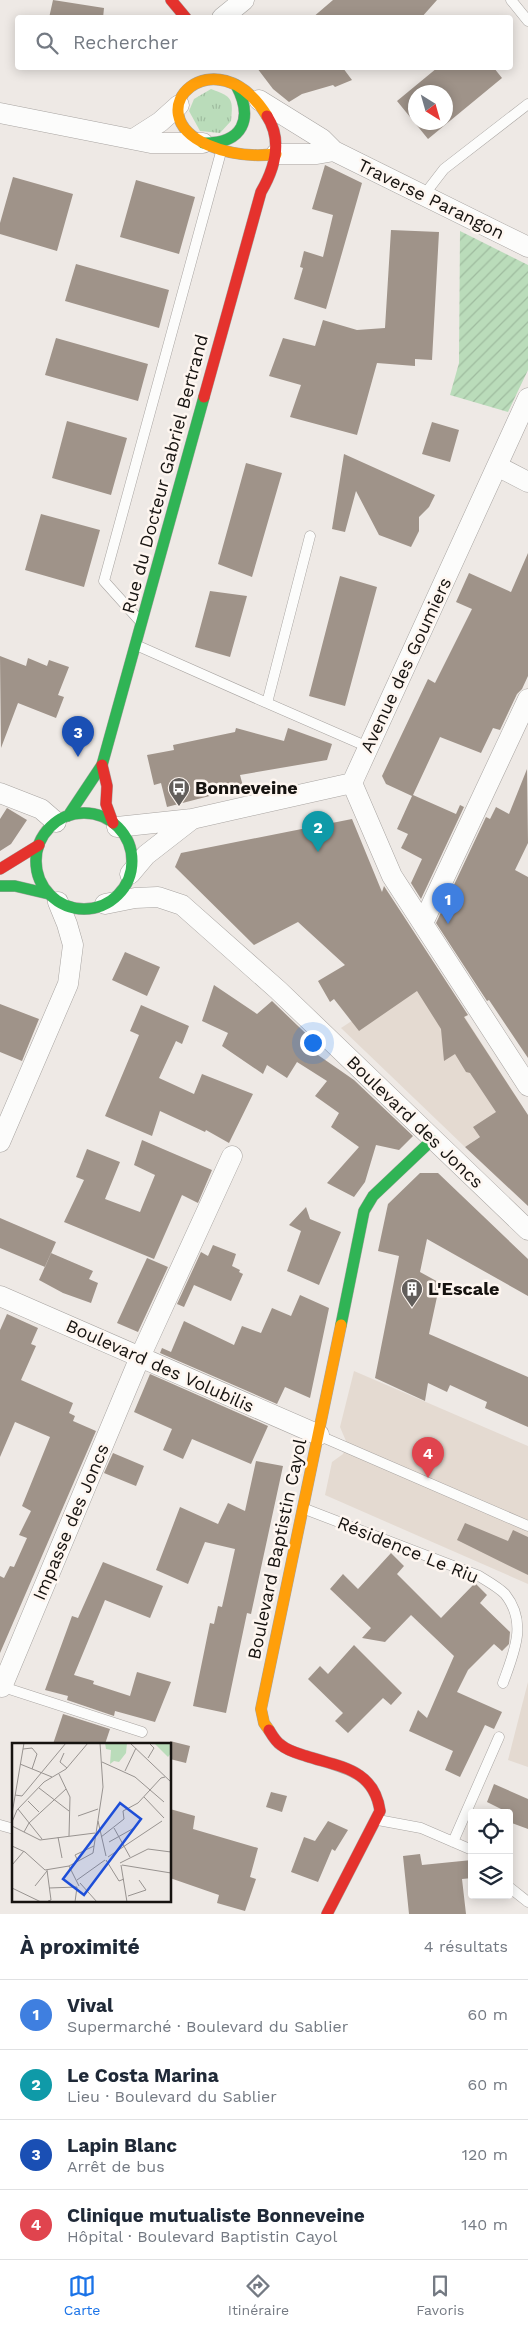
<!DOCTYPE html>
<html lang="fr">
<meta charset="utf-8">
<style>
:root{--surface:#fff;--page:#f2f2f3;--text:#1f2937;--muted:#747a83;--line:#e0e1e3;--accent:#1a73e8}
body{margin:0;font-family:"Work Sans",sans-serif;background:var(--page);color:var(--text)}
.controls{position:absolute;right:15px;bottom:15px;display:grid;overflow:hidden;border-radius:5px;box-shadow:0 2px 12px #0003}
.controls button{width:45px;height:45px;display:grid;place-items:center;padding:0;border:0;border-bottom:1px solid var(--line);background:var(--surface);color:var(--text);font:25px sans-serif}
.compass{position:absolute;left:408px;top:85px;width:45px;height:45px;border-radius:50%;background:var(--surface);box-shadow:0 2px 12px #0003;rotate:143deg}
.you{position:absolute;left:312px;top:1042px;width:18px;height:18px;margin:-12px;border:4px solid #fff;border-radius:50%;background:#1a73e8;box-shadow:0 0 0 8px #1a73e833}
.badge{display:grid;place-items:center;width:32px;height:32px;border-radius:50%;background:var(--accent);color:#fff;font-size:16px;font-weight:700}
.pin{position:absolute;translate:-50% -41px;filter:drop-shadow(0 1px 2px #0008)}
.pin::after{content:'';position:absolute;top:26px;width:18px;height:15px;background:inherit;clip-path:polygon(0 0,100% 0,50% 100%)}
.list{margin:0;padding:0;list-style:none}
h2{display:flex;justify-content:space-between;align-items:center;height:65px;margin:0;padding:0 20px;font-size:21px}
h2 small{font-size:16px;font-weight:400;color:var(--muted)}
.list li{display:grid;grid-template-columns:32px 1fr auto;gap:15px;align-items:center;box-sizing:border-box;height:70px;padding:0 20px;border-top:1px solid var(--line)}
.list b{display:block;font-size:19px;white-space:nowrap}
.list p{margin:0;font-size:16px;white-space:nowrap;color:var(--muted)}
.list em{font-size:16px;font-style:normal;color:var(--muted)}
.icon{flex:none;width:28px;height:28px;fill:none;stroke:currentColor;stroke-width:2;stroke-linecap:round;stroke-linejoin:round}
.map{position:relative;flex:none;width:528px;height:1914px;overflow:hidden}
.search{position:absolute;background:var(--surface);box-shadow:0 2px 12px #0003;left:15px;right:15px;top:15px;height:55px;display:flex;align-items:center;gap:12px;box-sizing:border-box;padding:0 18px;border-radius:5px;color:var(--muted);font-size:19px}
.sheet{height:345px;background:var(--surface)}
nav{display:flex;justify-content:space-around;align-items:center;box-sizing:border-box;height:70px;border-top:1px solid var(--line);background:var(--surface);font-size:14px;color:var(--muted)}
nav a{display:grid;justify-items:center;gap:2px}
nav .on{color:var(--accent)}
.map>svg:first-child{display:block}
</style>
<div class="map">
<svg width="528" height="1914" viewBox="0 0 528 1914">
<defs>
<pattern id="grass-tufts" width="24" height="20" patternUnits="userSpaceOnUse" patternTransform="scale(1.25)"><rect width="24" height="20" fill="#badcba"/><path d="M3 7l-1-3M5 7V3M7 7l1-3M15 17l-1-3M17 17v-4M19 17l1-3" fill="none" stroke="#9fbc9f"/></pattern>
<pattern id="garden-furrows" width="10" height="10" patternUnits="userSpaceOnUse" patternTransform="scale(1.25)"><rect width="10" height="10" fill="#badcba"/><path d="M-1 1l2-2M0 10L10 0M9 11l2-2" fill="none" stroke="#9fbc9f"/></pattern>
</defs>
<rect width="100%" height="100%" fill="#eee9e5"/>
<path fill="#e4dad1" d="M 433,968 L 523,1107 L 465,1147 L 341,1028 Z
M 354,1371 L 528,1446 L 528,1584 L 325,1495 L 332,1462 L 343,1454 L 345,1447 L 346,1441 L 340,1427 Z
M 528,1682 L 528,1767 L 508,1760 Z"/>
<path fill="url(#grass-tufts)" d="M 211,89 C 233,97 233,99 231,121 L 220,133 L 200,131 L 189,111 L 194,99 Z"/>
<path fill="url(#garden-furrows)" d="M 460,231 L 528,265 L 528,370 L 508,412 L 450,395 L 459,363 Z"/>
<path fill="#9f9389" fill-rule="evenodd" d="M 53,0 L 104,8 L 103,18 L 49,18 Z
M 333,0 L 437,0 L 421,18 L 312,18 Z
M 257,68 L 343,68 L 352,80 L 335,87 L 333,85 L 302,94 L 289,102 L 273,89 Z
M 437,68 L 494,68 L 502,78 L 428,139 L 397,101 ZM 416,92 L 446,92 L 446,122 L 416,122 Z
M 325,165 L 362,183 L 326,309 L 294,299 L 303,268 L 300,267 L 304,251 L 323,257 L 333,215 L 312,209 Z
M 13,177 L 73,194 L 57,251 L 0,234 L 0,223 Z
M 136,180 L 195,197 L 179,254 L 120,237 Z
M 391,230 L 439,232 L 432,360 L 415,359 L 415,366 L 377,363 L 357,435 L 290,417 L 301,385 L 269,376 L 283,338 L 315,346 L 323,320 L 357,330 L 385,328 Z
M 76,264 L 169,290 L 159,328 L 65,301 Z
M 56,338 L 148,364 L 138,401 L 45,375 Z
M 67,421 L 127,438 L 111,495 L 52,478 Z
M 432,422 L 459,430 L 450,462 L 422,454 Z
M 344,454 L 435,495 L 429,507 L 419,517 L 419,531 L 411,547 L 379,535 L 356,491 L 345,532 L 332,529 Z
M 246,463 L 282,473 L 252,577 L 218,564 Z
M 41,514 L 100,530 L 84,587 L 25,570 Z
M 528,553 L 528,676 L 522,689 L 517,694 L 500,730 L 493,728 L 481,753 L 440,737 L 413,795 L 456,814 L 460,805 L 464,807 L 421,899 L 411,883 L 422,859 L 401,848 L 408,834 L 397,829 L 412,796 L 386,784 L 382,776 L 428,679 L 435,683 L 472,609 L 456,602 L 469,573 L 511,592 Z
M 340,576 L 377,587 L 345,706 L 309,696 Z
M 210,591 L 247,596 L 230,657 L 195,647 Z
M 0,656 L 26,666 L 28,658 L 47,666 L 49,660 L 69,667 L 58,695 L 64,697 L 56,718 L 18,703 L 1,748 Z
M 236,728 L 284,741 L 288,728 L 332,744 L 327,760 L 240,775 L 244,790 L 225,792 L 167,807 L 161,783 L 154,785 L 147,755 L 174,750 L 173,745 L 235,732 Z
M 527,769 L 528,843 L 515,870 L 528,877 L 528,1058 L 489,1000 L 487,1001 L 436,923 L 486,817 L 490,819 L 496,807 L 509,814 Z
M 7,808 L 27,820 L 11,844 L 0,851 L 0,819 Z
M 352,819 L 382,892 L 384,886 L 468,1015 L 464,1017 L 528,1115 L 528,1206 L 465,1147 L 480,1137 L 473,1127 L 496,1112 L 470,1073 L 466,1072 L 455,1054 L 444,1061 L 441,1029 L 417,991 L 359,1031 L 334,999 L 330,1002 L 318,981 L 345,965 L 298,922 L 254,945 L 175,867 L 181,853 Z
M 125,952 L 160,967 L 147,996 L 112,980 Z
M 214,985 L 257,1014 L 272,1001 L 322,1049 L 318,1055 L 354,1080 L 413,1136 L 399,1150 L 376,1145 L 365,1182 L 354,1197 L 327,1183 L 359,1147 L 331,1127 L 339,1113 L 315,1096 L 327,1081 L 297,1062 L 287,1078 L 267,1065 L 263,1074 L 222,1046 L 228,1033 L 202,1021 Z
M 0,1004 L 39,1019 L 22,1061 L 0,1052 Z
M 141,1005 L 189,1026 L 182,1044 L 176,1041 L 159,1078 L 194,1094 L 202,1074 L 253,1094 L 229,1143 L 206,1130 L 205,1132 L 160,1111 L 152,1136 L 105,1116 L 139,1035 L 130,1031 Z
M 142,1140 L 212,1170 L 198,1203 L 182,1195 L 154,1259 L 64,1222 L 84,1180 L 76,1177 L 87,1149 L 120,1162 L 105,1199 L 140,1212 L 155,1175 L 134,1165 Z
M 420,1173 L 438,1173 L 528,1259 L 528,1296 L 427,1239 L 420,1272 L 440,1283 L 429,1334 L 528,1377 L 528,1427 L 485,1408 L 487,1402 L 450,1385 L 447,1392 L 428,1383 L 425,1401 L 375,1378 L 399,1256 L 378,1251 L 388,1204 Z
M 306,1207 L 310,1219 L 341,1232 L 319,1285 L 287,1271 L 301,1231 L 289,1225 Z
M 0,1218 L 56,1242 L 45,1267 L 0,1248 Z
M 213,1245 L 236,1254 L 232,1266 L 240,1270 L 239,1272 L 243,1274 L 231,1301 L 194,1285 L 184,1307 L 177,1304 L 201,1252 L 208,1256 Z
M 51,1253 L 93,1271 L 89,1279 L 98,1283 L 91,1303 L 63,1293 L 39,1280 Z
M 147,1258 L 168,1267 L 138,1332 L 117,1323 Z
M 300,1295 L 329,1308 L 310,1398 L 285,1387 L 277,1404 L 160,1353 L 162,1348 L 171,1352 L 184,1321 L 234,1345 L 242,1326 L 261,1333 L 272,1308 L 291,1316 Z
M 7,1314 L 38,1328 L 31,1344 L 36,1346 L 21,1380 L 73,1403 L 69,1413 L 75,1416 L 73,1421 L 96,1431 L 0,1653 L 0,1576 L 4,1578 L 10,1566 L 14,1567 L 27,1538 L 19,1535 L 31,1511 L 22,1506 L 50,1437 L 15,1422 L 0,1457 L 0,1330 Z
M 150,1374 L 268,1426 L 251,1464 L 192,1439 L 183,1459 L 163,1450 L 172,1429 L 134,1412 Z
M 113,1453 L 144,1466 L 136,1486 L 104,1473 Z
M 256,1461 L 283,1466 L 251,1614 L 247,1613 L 226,1713 L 193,1706 L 210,1623 L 214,1624 L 218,1606 L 222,1607 L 235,1549 L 205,1542 L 188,1584 L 156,1570 L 180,1507 L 218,1524 L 228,1503 L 245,1511 Z
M 465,1523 L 508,1541 L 513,1530 L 528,1537 L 528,1575 L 457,1540 Z
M 391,1553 L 404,1566 L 397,1574 L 441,1618 L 475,1583 L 487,1595 L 480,1603 L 510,1632 L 509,1644 L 502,1651 L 494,1644 L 468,1670 L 457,1692 L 502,1712 L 494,1729 L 485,1725 L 460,1777 L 445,1770 L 453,1751 L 409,1731 L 418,1710 L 427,1718 L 454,1656 L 411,1615 L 385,1642 L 362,1638 L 371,1628 L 330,1589 L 343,1574 L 358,1589 Z
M 103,1562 L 163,1586 L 150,1618 L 105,1600 L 74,1675 L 94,1681 L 93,1684 L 130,1696 L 137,1672 L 171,1682 L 155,1722 L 115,1711 L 114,1716 L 67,1700 L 68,1696 L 45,1690 L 72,1616 L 78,1618 Z
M 354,1645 L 402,1693 L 391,1705 L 383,1698 L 348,1733 L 335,1721 L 343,1713 L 308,1679 L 320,1666 L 328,1674 Z
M 63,1714 L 110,1729 L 105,1744 L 53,1744 Z
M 170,1741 L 190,1746 L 186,1763 L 170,1759 Z
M 494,1784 L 528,1799 L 528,1829 L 509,1822 L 509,1813 L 487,1802 Z
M 271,1792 L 287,1796 L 282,1812 L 266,1807 Z
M 170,1809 L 195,1816 L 193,1829 L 258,1848 L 250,1877 L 256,1879 L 245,1911 L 217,1903 L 219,1895 L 170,1878 Z
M 328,1821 L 348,1830 L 335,1851 L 332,1849 L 318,1882 L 291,1872 L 304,1837 L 315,1841 Z
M 420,1854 L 422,1865 L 472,1860 L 472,1878 L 462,1879 L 466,1914 L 409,1914 L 403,1856 Z"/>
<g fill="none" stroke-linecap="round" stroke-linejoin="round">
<g stroke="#a8a4a1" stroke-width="11">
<path id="lane" d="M 511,0 L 528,21
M 424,195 L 444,169 L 528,104
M 139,620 L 104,581 L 221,152
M 136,645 L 267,703 L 310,536
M 267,703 L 368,747
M 320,1436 L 528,1526
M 305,1509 L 479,1576 C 487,1581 498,1587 505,1594 C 528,1623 514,1652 503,1683
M 0,1686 L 142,1732
M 378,1820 L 421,1828 L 472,1850
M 0,1825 L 14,1829
M 453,1842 L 499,1737
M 509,1887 L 528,1902"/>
</g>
<g stroke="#a8a4a1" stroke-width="21">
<path id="street" d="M 222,18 L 244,0
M 259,100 L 322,139 L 334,151 L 528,247
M 0,113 L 151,143 L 203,143
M 135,138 L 160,122 L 179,105
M 276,154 L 317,154 L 334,151
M 497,466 L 528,482
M 352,783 L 528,398
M 352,783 L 392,876 L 528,1086
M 0,793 L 41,809 L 56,822
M 117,827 L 192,819 L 352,783
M 130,874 L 146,855 L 191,820
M 105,904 L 135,898 L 158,897 L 182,905 L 278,990 L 528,1230
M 423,923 L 528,699
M 0,1142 L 68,984 L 73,945 L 67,924 L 58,902
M 0,1296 L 319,1435
M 2,1687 L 140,1357 L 232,1156"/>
</g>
<g stroke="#a8a4a1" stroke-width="12">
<path id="fast" d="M 203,143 C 243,144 254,119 236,85
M36 861a48 48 0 1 1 96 0a48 48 0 1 1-96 0Z
M 68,816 L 102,765 L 204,397
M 0,886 L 15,886 L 49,894
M 341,1325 L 364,1211 L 373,1196 L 432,1140"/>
</g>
<g stroke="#a8a4a1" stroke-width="12">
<path id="slow" d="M 267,116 C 216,33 133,112 208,145 C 231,155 252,157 276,154
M 269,1730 L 264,1723 L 261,1709 L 341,1325"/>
</g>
<g stroke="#a8a4a1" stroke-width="12">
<path id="jam" d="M 171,0 L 186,18
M 204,397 L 261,192 C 275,168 283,141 267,116
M 102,765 L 107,786 L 106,804 L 113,823
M 0,869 L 39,845
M 269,1730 C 272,1735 276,1742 281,1745 C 288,1751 297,1753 306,1756 C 340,1767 374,1769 380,1811 L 327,1914"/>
</g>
<use href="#lane" stroke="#fcfcfb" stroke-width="10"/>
<use href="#street" stroke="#fcfcfb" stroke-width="20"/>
<use href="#fast" stroke="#30b455" stroke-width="11"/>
<use href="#slow" stroke="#ff9f0a" stroke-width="11"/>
<use href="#jam" stroke="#e5322d" stroke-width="11"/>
</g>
<defs>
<g id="bus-pin" transform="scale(1.125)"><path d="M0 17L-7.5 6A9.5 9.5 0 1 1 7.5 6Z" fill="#625e5b" stroke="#fef6f0"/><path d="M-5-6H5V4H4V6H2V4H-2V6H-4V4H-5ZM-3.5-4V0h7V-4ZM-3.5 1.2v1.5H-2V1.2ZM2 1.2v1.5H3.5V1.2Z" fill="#fff"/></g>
<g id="building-pin" transform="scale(1.125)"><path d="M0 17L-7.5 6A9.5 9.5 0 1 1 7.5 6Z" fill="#625e5b" stroke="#fef6f0"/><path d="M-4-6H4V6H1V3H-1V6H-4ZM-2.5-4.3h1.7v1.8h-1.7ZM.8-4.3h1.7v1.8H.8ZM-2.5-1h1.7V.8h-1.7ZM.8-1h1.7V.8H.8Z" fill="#fff"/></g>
</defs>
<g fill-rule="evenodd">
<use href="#bus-pin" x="179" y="788"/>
<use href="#building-pin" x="412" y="1289"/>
</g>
<g text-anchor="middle" stroke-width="5" stroke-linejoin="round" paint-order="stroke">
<g font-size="18" fill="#161310" stroke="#fef6f0">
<text transform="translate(431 199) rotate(26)" y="6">Traverse Parangon</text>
<text transform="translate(165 474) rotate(-75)" y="6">Rue du Docteur Gabriel Bertrand</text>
<text transform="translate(406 665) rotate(-65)" y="6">Avenue des Goumiers</text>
<text transform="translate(415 1122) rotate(44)" y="6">Boulevard des Joncs</text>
<text transform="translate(160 1366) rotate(24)" y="6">Boulevard des Volubilis</text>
<text transform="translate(71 1522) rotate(-67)" y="6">Impasse des Joncs</text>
<text transform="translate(277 1549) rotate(-78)" y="6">Boulevard Baptistin Cayol</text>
<text transform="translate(408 1550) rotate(22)" y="6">Résidence Le Riu</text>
</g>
<g font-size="18" font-weight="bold" fill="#161310" stroke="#fef6f0" text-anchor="start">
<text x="195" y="794">Bonneveine</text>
<text x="428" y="1295">L'Escale</text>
</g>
</g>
<g transform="translate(12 1743)">
<rect width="159" height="159" fill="#eee9e5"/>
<path d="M 142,0 L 159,0 L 159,10 L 156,14 Z" fill="#badcba"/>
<path d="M 93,0 L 115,0 L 114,10 L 107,19 L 102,18 L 98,21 L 99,7 L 94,6 Z" fill="#badcba"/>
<path fill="none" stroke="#989390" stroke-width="1" d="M 118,0 L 159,39M 11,6 L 20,5 L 25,11 L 20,26M 52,10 L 48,19 L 55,25M 136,15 L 142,5 L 137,0M 90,19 L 123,34 L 152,59M 8,21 L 40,34M 113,28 L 124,5M 47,31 L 58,54 L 57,93M 27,45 L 57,68M 3,52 L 10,53 L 54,0M 132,54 L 152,75M 16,58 L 27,69M 6,66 L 30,96M 0,71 L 12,0M 66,73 L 86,66M 86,78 L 94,113M 0,79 L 5,67 L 32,39 L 54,26 L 76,0M 0,83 L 28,97 L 83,90M 102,85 L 118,114M 12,89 L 17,80 L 54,46M 46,94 L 50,115M 89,94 L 112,76 L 111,68 L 126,60 L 149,35 L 153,34M 97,99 L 122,85M 0,103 L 13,109 L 33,127 L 57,123 L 81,110M 81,110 L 91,44 L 88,0M 96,114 L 150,78M 94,117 L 107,138 L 112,136M 66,118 L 63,112 L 82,103M 108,120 L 136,106 L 159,109M 0,122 L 12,108M 109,122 L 115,159M 110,122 L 159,130M 57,123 L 67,143M 35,127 L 39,157 L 36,158M 65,137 L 93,117M 68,140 L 85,159M 23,143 L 35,128M 0,145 L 29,159M 37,145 L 65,144M 116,153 L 134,147 L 127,137M 63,159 L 65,144"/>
<path fill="#1d4ed8" fill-opacity="0.15" stroke="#1d4ed8" stroke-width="2.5" d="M 108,60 L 129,76 L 72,152 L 51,136 Z"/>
<rect width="159" height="159" fill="none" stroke="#161310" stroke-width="2.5"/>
</g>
</svg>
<div class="controls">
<button><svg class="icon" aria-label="locate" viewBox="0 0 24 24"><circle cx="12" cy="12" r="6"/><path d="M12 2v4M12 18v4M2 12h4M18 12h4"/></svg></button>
<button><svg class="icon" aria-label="layers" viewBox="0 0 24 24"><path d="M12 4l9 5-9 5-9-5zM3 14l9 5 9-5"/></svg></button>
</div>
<svg class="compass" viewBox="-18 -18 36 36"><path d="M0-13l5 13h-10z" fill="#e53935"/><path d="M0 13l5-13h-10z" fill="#747a83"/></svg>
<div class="you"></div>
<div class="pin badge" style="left:448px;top:924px;background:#3f7fe0">1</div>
<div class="pin badge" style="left:318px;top:852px;background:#0f9aa8">2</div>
<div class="pin badge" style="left:78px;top:757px;background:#1a4fb4">3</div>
<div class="pin badge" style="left:428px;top:1478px;background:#e0444e">4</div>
<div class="search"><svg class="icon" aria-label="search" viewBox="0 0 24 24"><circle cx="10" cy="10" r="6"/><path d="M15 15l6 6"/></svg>Rechercher</div>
</div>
<section class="sheet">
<h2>À proximité<small>4 résultats</small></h2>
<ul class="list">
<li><span class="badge" style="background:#3f7fe0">1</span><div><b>Vival</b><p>Supermarché · Boulevard du Sablier</p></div><em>60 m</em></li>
<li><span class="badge" style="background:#0f9aa8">2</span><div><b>Le Costa Marina</b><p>Lieu · Boulevard du Sablier</p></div><em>60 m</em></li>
<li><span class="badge" style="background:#1a4fb4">3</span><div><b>Lapin Blanc</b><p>Arrêt de bus</p></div><em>120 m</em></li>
<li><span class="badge" style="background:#e0444e">4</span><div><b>Clinique mutualiste Bonneveine</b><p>Hôpital · Boulevard Baptistin Cayol</p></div><em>140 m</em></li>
</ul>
</section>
<nav>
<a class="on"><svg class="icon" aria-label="map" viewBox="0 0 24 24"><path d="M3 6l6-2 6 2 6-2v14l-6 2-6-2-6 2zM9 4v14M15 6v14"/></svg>Carte</a>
<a><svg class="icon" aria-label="directions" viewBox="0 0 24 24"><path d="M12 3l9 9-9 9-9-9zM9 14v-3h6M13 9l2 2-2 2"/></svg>Itinéraire</a>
<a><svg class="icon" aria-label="saved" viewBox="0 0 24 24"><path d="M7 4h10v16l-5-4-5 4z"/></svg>Favoris</a>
</nav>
